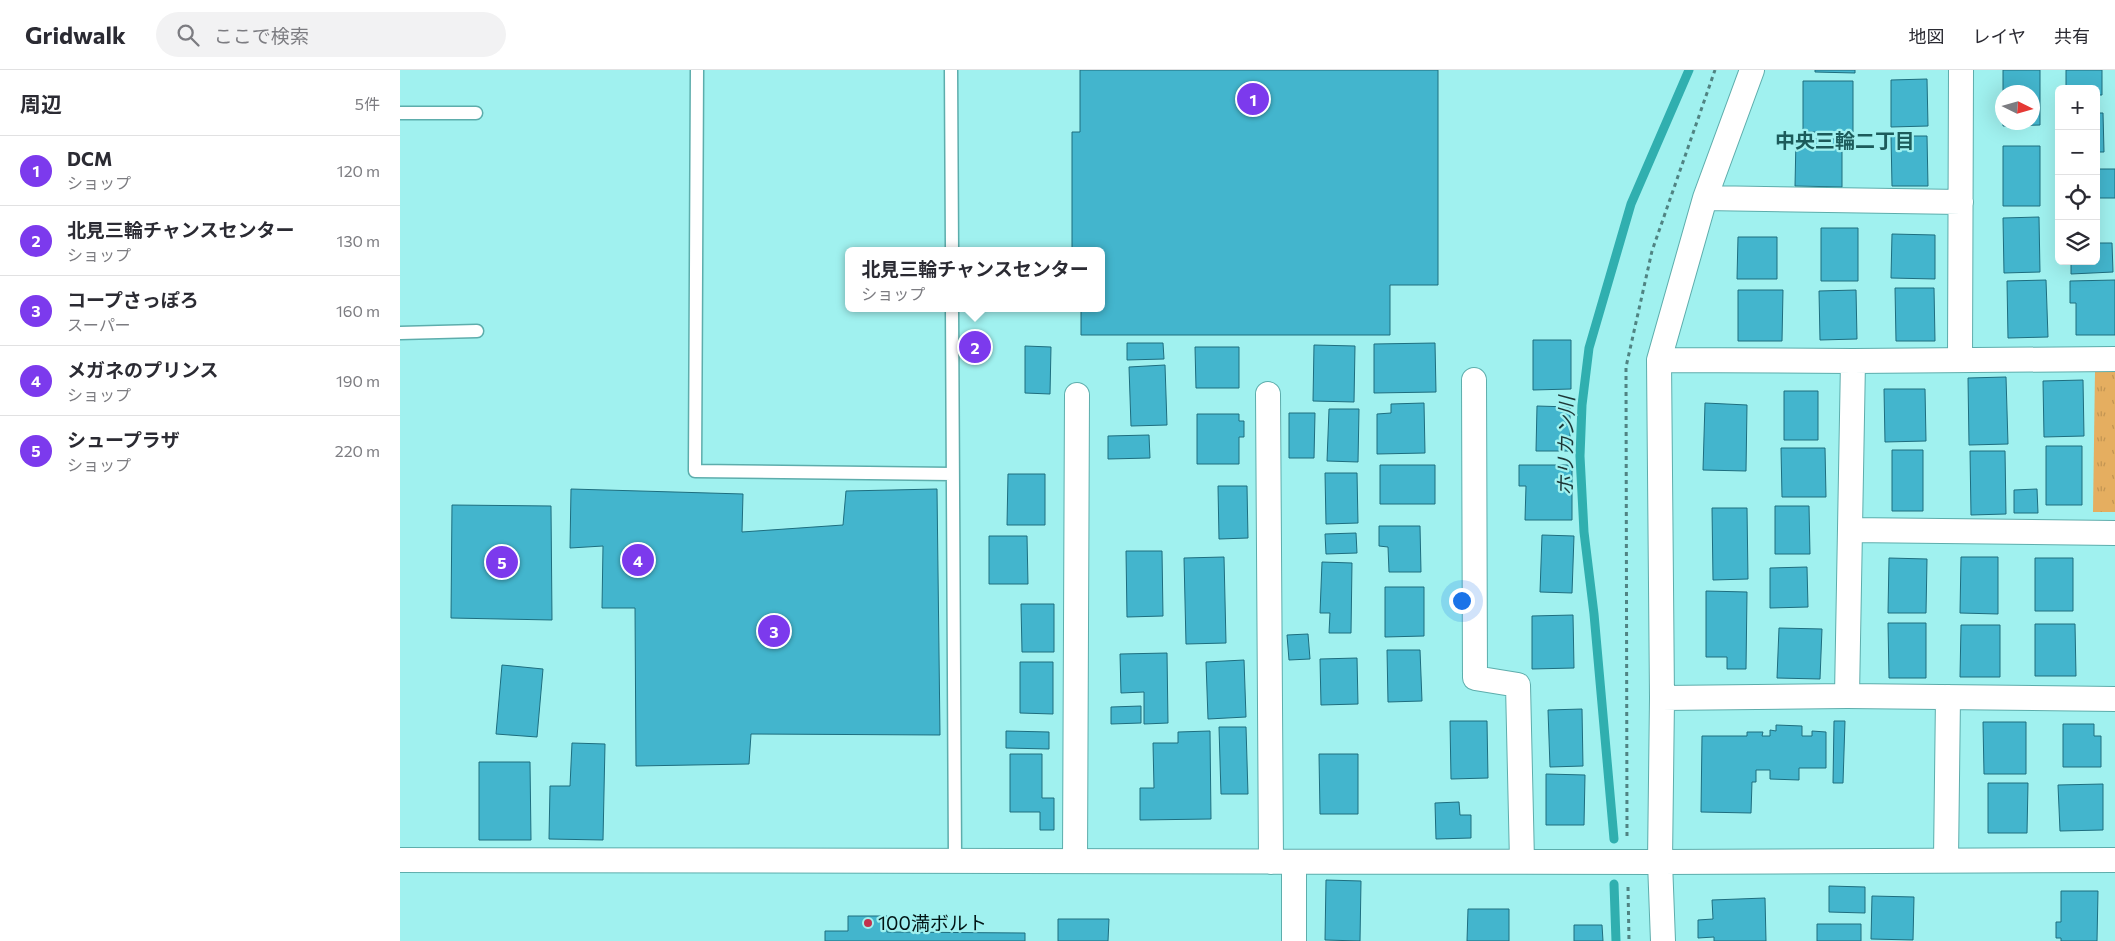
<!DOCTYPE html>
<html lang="ja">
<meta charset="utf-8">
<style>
:root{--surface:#fff;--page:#f2f2f3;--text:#2b2b33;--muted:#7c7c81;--line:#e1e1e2;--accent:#7c3aed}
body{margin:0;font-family:Commissioner,"Noto Sans JP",sans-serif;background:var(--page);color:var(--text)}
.controls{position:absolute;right:15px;top:15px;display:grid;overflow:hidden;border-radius:8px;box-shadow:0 5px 20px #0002}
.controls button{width:45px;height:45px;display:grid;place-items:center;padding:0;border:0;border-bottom:1px solid var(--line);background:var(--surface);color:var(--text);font:25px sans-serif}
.compass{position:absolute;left:1595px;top:15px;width:45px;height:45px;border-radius:50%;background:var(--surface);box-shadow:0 5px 20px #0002;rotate:95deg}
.you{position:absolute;left:1061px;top:530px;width:18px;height:18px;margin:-12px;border:4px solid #fff;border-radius:50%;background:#1a73e8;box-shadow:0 0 0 8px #1a73e833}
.badge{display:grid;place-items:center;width:32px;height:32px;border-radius:50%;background:var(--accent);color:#fff;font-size:16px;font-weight:700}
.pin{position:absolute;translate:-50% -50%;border:2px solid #fff;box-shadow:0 1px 5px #0006}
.popup{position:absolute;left:445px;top:177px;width:260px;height:65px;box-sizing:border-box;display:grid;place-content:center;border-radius:8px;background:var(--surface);filter:drop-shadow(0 1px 4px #0005);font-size:16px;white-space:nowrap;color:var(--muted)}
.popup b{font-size:19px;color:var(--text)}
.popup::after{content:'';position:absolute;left:50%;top:100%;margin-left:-10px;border:10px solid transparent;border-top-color:var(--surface)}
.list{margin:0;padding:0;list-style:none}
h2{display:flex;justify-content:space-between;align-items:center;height:65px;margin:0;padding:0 20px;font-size:21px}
h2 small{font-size:16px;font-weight:400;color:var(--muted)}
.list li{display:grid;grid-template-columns:32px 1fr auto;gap:15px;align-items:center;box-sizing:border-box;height:70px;padding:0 20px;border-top:1px solid var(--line)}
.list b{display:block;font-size:19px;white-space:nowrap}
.list p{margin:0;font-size:16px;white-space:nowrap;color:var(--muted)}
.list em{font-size:16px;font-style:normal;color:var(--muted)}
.icon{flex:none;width:28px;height:28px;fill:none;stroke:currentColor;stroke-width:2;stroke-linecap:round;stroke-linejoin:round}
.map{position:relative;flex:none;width:1715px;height:871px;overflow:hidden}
header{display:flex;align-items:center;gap:30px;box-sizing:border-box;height:70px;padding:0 25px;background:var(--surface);border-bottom:1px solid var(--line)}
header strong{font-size:24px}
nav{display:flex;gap:28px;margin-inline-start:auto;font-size:18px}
.search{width:350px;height:45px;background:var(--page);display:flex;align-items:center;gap:12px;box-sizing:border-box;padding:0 18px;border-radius:28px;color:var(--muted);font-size:19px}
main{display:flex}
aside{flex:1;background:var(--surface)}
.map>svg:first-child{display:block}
</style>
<header>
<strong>Gridwalk</strong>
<div class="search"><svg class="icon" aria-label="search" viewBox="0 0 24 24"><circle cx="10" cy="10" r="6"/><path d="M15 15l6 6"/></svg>ここで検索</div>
<nav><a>地図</a><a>レイヤ</a><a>共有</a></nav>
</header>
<main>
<aside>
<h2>周辺<small>5件</small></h2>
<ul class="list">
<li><span class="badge">1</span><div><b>DCM</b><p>ショップ</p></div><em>120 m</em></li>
<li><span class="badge">2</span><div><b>北見三輪チャンスセンター</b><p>ショップ</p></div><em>130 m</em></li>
<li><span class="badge">3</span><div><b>コープさっぽろ</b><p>スーパー</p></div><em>160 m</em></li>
<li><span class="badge">4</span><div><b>メガネのプリンス</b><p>ショップ</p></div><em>190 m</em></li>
<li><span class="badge">5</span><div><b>シュープラザ</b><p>ショップ</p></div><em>220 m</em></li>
</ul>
</aside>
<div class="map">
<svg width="1715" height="871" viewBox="0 0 1715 871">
<defs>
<pattern id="park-tufts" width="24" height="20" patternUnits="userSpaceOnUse" patternTransform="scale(1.25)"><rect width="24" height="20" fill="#e5ae60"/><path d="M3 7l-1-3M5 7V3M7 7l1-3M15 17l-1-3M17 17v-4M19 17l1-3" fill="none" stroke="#c39552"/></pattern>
</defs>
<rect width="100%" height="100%" fill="#a0f1ef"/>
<path fill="url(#park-tufts)" d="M 1695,301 L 1715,302 L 1715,442 L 1693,442 Z"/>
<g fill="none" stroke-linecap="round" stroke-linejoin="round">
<path stroke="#30afaf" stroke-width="9" d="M 1214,769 L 1194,544 L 1184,462 L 1180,386 L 1182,335 L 1189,278 L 1231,134 L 1289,0
M 1214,814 L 1216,871"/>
</g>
<path fill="#43b5cd" stroke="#1e6e7f" d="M 680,0 L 1038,0 L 1038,215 L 990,215 L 990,265 L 681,265 L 681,238 L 701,238 L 701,181 L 672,181 L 672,62 L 680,62 Z
M 1415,0 L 1455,0 L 1455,3 L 1415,2 Z
M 1603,0 L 1640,0 L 1640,55 L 1603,56 L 1603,52 L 1632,52 L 1632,22 L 1603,22 Z
M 1666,0 L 1702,0 L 1702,25 L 1696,25 L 1696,19 L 1666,19 Z
M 1527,9 L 1528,56 L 1491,57 L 1491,10 Z
M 1403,11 L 1453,11 L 1453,62 L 1403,62 Z
M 1696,43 L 1703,43 L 1704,82 L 1696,82 Z
M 1491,66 L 1527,66 L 1528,116 L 1492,116 Z
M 1396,69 L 1442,69 L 1442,117 L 1395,116 Z
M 1603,76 L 1640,76 L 1640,136 L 1603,136 Z
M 1696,99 L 1715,99 L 1715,128 L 1696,128 Z
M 1639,147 L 1640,202 L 1604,203 L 1603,148 Z
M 1421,158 L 1458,158 L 1458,211 L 1421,211 Z
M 1492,164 L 1535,165 L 1535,209 L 1491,208 Z
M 1338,167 L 1377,167 L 1377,209 L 1337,209 Z
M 1696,173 L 1712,173 L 1713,202 L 1671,204 L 1671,191 L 1696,191 Z
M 1646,210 L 1648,267 L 1608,268 L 1607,211 Z
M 1715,210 L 1715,265 L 1676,265 L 1676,233 L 1670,233 L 1670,211 Z
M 1495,218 L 1534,218 L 1535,271 L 1496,271 Z
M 1338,220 L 1383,220 L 1382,271 L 1338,271 Z
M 1456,220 L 1457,269 L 1420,270 L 1419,221 Z
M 1133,270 L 1171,270 L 1171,319 L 1133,320 Z
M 569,271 L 581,272 L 580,282 L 569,281 Z
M 727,273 L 763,273 L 764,289 L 727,290 Z
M 1035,273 L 1036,322 L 974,323 L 974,274 Z
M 914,275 L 955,276 L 954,332 L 913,331 Z
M 625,276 L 651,277 L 650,324 L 625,323 Z
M 795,277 L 839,277 L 839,318 L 796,318 Z
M 765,295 L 767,355 L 731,356 L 729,297 Z
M 1606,307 L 1608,374 L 1569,375 L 1568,308 Z
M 1683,310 L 1684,366 L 1644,367 L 1643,311 Z
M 1484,319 L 1525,319 L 1526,371 L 1485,372 Z
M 1384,321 L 1418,321 L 1418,370 L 1384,370 Z
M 1024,333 L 1025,383 L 977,384 L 977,344 L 991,343 L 991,334 Z
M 1305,333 L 1347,335 L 1346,401 L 1303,400 Z
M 1137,336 L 1170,337 L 1170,381 L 1136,381 Z
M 929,339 L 959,339 L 958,392 L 927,391 Z
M 889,343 L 915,343 L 914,388 L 889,388 Z
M 797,344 L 839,344 L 839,351 L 844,351 L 844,367 L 839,367 L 839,394 L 797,394 Z
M 749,365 L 750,388 L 708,389 L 708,366 Z
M 1646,376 L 1682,376 L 1682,435 L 1646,435 Z
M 1381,378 L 1425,378 L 1426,427 L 1382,427 Z
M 1492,380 L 1523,380 L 1523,441 L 1492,441 Z
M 1570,381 L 1605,381 L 1606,444 L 1571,445 Z
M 980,395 L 1035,395 L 1035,434 L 980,434 Z
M 1119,395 L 1172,395 L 1172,450 L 1125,450 L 1126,416 L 1119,416 Z
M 925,403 L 957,403 L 958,453 L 926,454 Z
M 608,404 L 645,404 L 645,455 L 607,455 Z
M 818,416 L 847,416 L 848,468 L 819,469 Z
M 171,419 L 343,424 L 342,462 L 443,455 L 446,421 L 537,419 L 540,665 L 351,664 L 349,694 L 236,696 L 235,538 L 202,538 L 203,476 L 170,478 Z
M 1637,419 L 1638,443 L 1614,443 L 1614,420 Z
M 52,435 L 151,436 L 152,550 L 51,548 Z
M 1375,436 L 1409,436 L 1410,484 L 1375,484 Z
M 1312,438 L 1347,438 L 1348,509 L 1313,510 Z
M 979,456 L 1020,456 L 1021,502 L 989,502 L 988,477 L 979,476 Z
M 956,463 L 957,483 L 926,484 L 925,464 Z
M 1142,465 L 1174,466 L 1172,523 L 1140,522 Z
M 589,466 L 627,466 L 628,514 L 589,514 Z
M 726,481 L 762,481 L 763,546 L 727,547 Z
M 824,487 L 826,573 L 786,574 L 784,488 Z
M 1561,487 L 1598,487 L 1598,544 L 1560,543 Z
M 1489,488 L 1527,489 L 1526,543 L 1488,543 Z
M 1635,488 L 1673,488 L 1673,541 L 1635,541 Z
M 922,492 L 952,493 L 951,563 L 929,563 L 930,543 L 920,543 Z
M 1407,497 L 1408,537 L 1370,538 L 1370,498 Z
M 985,517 L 1024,517 L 1024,566 L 985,567 Z
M 1306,521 L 1347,522 L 1346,599 L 1327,599 L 1327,587 L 1306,587 Z
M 621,534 L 654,534 L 654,582 L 622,582 Z
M 1173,545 L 1174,598 L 1132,599 L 1132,546 Z
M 1488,553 L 1526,553 L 1526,608 L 1489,608 Z
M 1635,554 L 1675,554 L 1676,606 L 1635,606 Z
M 1561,555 L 1600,555 L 1600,607 L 1560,607 Z
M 1379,558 L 1422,559 L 1420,609 L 1377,608 Z
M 908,564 L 910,589 L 889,590 L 887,565 Z
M 987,580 L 1020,580 L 1022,631 L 988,632 Z
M 767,583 L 768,653 L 744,654 L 744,622 L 721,623 L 720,584 Z
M 957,588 L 958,634 L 921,635 L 920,589 Z
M 844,590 L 846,647 L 808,649 L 806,592 Z
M 620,592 L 653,592 L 653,644 L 620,643 Z
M 102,595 L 143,599 L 137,667 L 96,664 Z
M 741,636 L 741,653 L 711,654 L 711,637 Z
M 1182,639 L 1183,696 L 1150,697 L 1148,640 Z
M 1050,651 L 1087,651 L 1088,708 L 1051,709 Z
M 1434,651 L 1445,651 L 1443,713 L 1433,713 Z
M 1583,652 L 1626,652 L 1626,704 L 1584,704 Z
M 1663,654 L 1694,654 L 1694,666 L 1701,666 L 1701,697 L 1663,697 Z
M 1376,655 L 1402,656 L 1402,666 L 1412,666 L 1412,661 L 1426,662 L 1426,698 L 1399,698 L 1399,710 L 1370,709 L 1370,700 L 1356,700 L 1356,712 L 1352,712 L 1351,743 L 1301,742 L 1302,666 L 1347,666 L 1347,662 L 1363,662 L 1362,666 L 1370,666 L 1370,660 L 1376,661 Z
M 819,657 L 846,657 L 848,724 L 821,724 Z
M 606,661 L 649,662 L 649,679 L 606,678 Z
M 810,661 L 811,749 L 740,750 L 740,718 L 754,718 L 753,673 L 778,673 L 778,662 Z
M 172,673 L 205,674 L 203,770 L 149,769 L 150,716 L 170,716 Z
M 610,684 L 642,684 L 642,728 L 654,728 L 654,760 L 640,760 L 640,742 L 610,742 Z
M 919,684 L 958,684 L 958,744 L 920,744 Z
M 79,692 L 130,692 L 131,770 L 79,770 Z
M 1146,704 L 1185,705 L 1184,755 L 1146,755 Z
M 1588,713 L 1628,713 L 1627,763 L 1588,763 Z
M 1703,714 L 1703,760 L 1660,761 L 1658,715 Z
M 1059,732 L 1060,745 L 1071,745 L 1071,768 L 1036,769 L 1035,733 Z
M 926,810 L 961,811 L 960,871 L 925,870 Z
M 1429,816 L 1465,817 L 1465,843 L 1429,842 Z
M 1661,821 L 1698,821 L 1697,871 L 1661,871 L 1661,868 L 1656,868 L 1656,852 L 1661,852 Z
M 1472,826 L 1514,827 L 1513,870 L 1471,869 Z
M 1365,828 L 1366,871 L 1314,871 L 1314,867 L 1298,868 L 1298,850 L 1313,849 L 1312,830 Z
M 1068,839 L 1109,839 L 1109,871 L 1067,871 Z
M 448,846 L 487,846 L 487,862 L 625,863 L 625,871 L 425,871 L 425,861 L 448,861 Z
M 658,849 L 709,849 L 708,871 L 658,871 Z
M 1417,854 L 1461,854 L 1461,871 L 1417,871 Z
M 1174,855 L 1202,855 L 1203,871 L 1174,871 Z"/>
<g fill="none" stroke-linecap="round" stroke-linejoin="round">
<g stroke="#5dadac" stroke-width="15">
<path id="service" d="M 297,0 L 295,401 L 552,404
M 551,0 L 552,181
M 0,43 L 76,43
M 552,238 L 555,790
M 0,263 L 77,261"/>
</g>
<g stroke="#5dadac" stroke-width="26">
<path id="minor" d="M 1305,128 L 1561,132
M 1259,290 L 1453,291 L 1715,289
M 1560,290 L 1561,0
M 1074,310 L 1075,608 L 1118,615 L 1122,791
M 868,324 L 871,792
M 1450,460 L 1715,463
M 1447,626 L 1453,291
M 1262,628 L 1447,626 L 1715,629
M 0,790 L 1260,792 L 1715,790
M 675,790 L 677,325
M 1546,790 L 1548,627
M 894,792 L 894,871
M 1263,871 L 1260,792 L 1262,628 L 1259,290 L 1305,128 L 1352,0"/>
</g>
<path stroke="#508382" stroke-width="3" stroke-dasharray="4 4" stroke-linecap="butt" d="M 1227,766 L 1226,297 L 1252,181 L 1315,0
M 1228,817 L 1229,871"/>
<use href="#service" stroke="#fff" stroke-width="12"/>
<use href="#minor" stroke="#fff" stroke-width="24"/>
</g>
<circle fill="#c2324e" stroke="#a0f1ef" stroke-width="2" cx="468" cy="853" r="5"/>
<g text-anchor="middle" stroke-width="4.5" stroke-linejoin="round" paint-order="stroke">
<g font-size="19" fill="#001414" stroke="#a0f1ef" text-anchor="start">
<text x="478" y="860">100満ボルト</text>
</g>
<g font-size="20" font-weight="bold" fill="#1c5b5b" stroke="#a0f1ef">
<text x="1445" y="78">中央三輪二丁目</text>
</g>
<g font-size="20" font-style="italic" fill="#1d3737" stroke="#a0f1ef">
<text transform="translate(1166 376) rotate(-89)" y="7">ホリカン川</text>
</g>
</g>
</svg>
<div class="controls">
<button>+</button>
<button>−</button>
<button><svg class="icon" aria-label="locate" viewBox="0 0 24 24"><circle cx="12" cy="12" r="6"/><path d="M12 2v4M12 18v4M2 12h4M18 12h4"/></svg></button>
<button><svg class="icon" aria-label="layers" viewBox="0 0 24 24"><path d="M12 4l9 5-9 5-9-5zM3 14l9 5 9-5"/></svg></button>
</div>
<svg class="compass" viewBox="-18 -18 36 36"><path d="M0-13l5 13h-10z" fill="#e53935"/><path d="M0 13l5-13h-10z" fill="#7c7c81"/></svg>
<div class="you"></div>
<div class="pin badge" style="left:853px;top:29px">1</div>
<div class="pin badge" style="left:575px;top:277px">2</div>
<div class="popup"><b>北見三輪チャンスセンター</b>ショップ</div>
<div class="pin badge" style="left:374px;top:561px">3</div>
<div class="pin badge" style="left:238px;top:490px">4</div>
<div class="pin badge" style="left:102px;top:492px">5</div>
</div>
</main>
